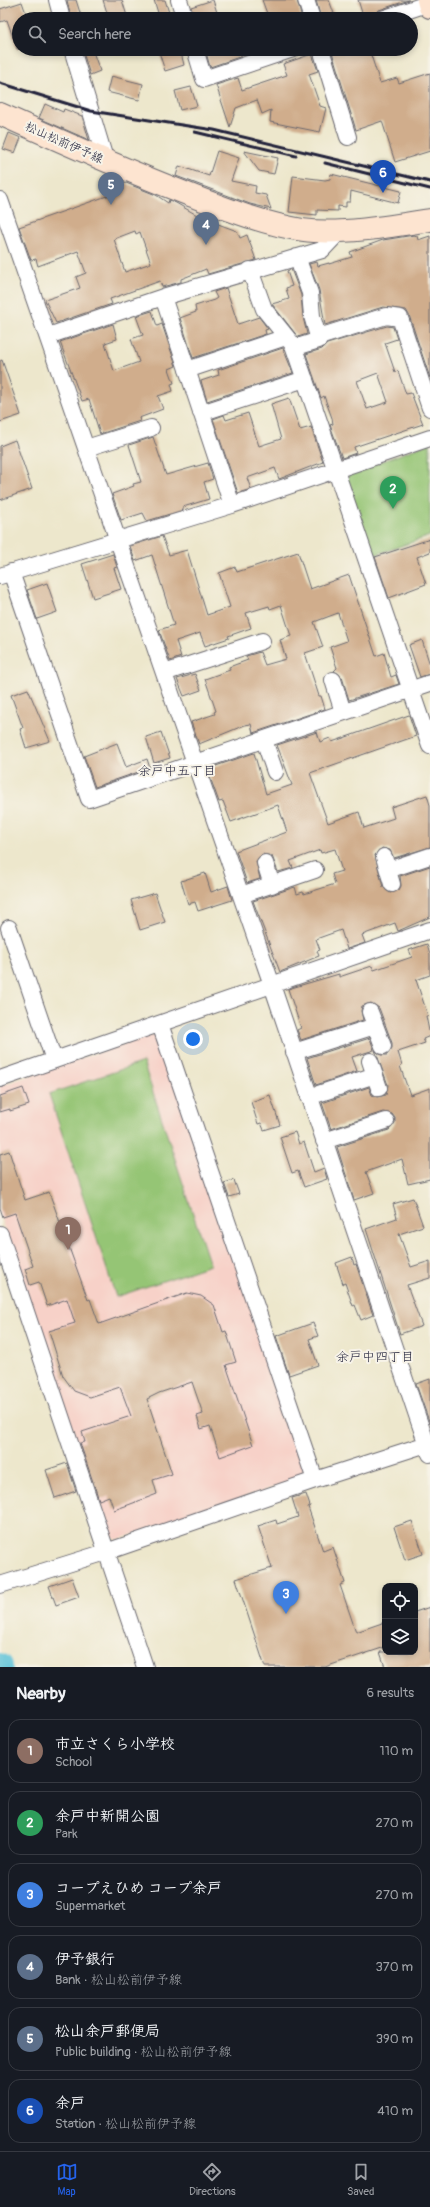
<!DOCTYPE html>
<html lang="en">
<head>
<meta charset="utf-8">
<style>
  :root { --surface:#171b24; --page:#20242c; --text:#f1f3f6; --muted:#9ea1a6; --line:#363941; --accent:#2563eb }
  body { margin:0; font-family:Pangolin,"Klee One",sans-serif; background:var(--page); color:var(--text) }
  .controls { position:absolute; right:12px; bottom:12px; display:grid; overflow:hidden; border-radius:8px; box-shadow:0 2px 6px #0003 }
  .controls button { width:36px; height:36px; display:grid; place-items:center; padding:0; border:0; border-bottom:1px solid var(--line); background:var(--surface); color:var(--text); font:20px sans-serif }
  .you { position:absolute; left:193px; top:1039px; width:14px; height:14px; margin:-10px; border:3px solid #fff; border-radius:50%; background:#1a73e8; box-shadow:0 0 0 6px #1a73e833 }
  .badge { display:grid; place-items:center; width:26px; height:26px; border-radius:50%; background:var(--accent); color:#fff; font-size:13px; font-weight:700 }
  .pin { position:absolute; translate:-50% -33px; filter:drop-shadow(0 1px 2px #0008) }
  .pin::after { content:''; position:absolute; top:21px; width:14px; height:12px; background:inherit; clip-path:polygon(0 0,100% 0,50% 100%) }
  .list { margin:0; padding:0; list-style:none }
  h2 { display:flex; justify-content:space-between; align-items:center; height:52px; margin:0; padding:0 16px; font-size:17px }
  h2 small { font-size:13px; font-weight:400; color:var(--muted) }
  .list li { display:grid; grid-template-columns:26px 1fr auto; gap:12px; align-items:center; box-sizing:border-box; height:64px; margin:0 8px 8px; padding:0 8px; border:1px solid var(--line); border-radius:12px }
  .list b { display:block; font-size:15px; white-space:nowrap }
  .list p { margin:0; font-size:13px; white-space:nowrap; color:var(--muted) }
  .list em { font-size:13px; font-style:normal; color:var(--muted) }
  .icon { flex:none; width:22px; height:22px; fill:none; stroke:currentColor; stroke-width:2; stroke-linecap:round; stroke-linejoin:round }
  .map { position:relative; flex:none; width:430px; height:1667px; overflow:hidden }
  .search { position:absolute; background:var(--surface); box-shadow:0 2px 6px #0003; left:12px; right:12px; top:12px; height:44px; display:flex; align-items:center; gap:10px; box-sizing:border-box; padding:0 14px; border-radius:22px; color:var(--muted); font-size:15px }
  .sheet { height:484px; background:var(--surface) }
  nav { display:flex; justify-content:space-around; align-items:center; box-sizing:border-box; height:56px; border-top:1px solid var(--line); background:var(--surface); font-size:11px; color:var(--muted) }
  nav a { display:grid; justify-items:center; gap:2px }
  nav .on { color:var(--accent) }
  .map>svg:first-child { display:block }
  .built { fill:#f7d1c8 }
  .green { fill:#95c575; stroke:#5c7458 }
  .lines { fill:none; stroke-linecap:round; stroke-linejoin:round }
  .river { stroke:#5bc2d8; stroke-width:26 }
  .building { fill:#d0ad8c; fill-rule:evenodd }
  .street-casing { stroke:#69676e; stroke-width:18 }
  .secondary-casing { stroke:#69676e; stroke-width:24 }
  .street { stroke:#fff; stroke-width:16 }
  .secondary { stroke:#fde4d0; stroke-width:22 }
  .rail { stroke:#22223b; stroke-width:3 }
  .labels { text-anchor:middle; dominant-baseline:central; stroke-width:4; stroke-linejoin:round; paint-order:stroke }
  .street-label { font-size:12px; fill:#22223b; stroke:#f7f3e8 }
  .neighbourhood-label { font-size:13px; fill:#22223b; stroke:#f7f3e8 }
</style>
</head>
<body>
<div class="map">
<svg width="430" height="1667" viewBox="0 0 430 1667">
  <rect width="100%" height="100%" fill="#f7f3e8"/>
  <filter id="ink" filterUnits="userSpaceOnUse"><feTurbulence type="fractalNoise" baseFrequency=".025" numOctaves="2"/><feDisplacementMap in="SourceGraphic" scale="8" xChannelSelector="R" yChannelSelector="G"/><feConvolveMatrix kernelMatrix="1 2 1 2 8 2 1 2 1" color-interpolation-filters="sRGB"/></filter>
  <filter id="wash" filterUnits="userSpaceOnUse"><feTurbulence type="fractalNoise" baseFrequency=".012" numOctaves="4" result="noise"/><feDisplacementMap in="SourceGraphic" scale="16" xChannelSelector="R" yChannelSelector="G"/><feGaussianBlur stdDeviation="0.9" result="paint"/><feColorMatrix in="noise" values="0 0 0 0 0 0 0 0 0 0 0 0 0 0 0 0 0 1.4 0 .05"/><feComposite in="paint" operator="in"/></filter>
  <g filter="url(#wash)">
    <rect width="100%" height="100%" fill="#ede7cc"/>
    <!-- built -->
    <path class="built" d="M160,1035L310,1475L116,1540L108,1533L0,1216V1086L146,1036Z"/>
    <!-- green -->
    <path class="green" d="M430,443V536L372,556L347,482L348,474Z
      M143,1062L210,1265L116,1297L49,1094Z"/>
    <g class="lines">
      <!-- river -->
      <path class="river" d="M0,1666V1667"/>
    </g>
    <g id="blocks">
      <!-- building -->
      <path class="building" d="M67,0H76L82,19H71Z
        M103,0H122L127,16L109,19Z
        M154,0H165L171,19H160Z
        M213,0L219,19H194L191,7Z
        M262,0H297L302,19H269Z
        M316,0H329L336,19H321Z
        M358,0H409L379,10L373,16L364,19Z
        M22,2L28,19H19V49H17L7,20L0,22V9Z
        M82,49H92L100,71L90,75Z
        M167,49H180L184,65L165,71L159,52Z
        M205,49H263L210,67Z
        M331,49H369L380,83L397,78L399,83L430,73V151L395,162L382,121L356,130Z
        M312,54L318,71L309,74L320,106L326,108L320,132L270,122L271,110L262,114L257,100L236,108L230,127L216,85L238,78L242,90L287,75L283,64Z
        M111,76L143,84L139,100L107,92Z
        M191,87L197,106L180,110L175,91Z
        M45,104L63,112L64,109L82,116L89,140L39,118Z
        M9,133L21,138L15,153L3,149Z
        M217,151L239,158L231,181L256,186L255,193L266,195L271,209L250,204L176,176L179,166L209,176Z
        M244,151L278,158L274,174L259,171Z
        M331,174L401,191L398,203L351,191L350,202H346V207L338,206V211L317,210V215L289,212L293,176L325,180L330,179Z
        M126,183L156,195L168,203L169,200L176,203L202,218L237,231L240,238L247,235L256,260L208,274L206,269L181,279V282L162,287L160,281L110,299L112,304L56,323L45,300L80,288L76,277L86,273L78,251L38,266L36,259L31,260L19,227L124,190L122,185ZM135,231L136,234L140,232L151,263L125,272L114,239Z
        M414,235L417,236L418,240L430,236V378L409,315L406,310L383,307L325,325L319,290L309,264L317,262L318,266L329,263V264L352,257L350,252L383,240Z
        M291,269L301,295L303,317L307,334L298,337L272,304L289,299L286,288L292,286L287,271Z
        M226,288L238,324L259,317L268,329L265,330L266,334L193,358L180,318L196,312L195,306L214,300L217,298L214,292Z
        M152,311L157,326L162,324L176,366L169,369L174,383L171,384L173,391L158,396L163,409L139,418L140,421L100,434L89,399L82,401L60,342L113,324L117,339L105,343L114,371L139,362L131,339L143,335L136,316Z
        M387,326L393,327L397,339L385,343L395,372L398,371L406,394L411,393L423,424L354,447L356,453L342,458L330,425L333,424L332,418L324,396L321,398L306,354L322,349L327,344ZM378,373L388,402L367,409L357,381Z
        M283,348L293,373L207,401L201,381L219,375L218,370Z
        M2,360L21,415L0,422V361Z
        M289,398L300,430L311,427L323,462L279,479L275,468L247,478L251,489L238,493L213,419L224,415L226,420L248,413L259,446L281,439L271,404Z
        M153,437L166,475L208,463L213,479L204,482L209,499L183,507V510L147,521L143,513L121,520L112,494L134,486L133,484L141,482L129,445Z
        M15,440L32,489L0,500V446Z
        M162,536L169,555L187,550L207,615L230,607L219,573L235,567L237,572L298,552L310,589L349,575L376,656L384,653L391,677L396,675L399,684L349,700L342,677L334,671L337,668L330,647L347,641L338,613L314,622L323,647L305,653L319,696H321L325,709L253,733L251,724L245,725L199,744L191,722L215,714L214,712L216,711L205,679L230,670L229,667L248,660L246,656L260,652L265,665L286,659L280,640L291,636L281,605L270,609L269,606L246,613L251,628L228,636L229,638L205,646L200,633L176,641L181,657L170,661L159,630L174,625L152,555L135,561L130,546Z
        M430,539V552L417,557L426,584L389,598L375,557Z
        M113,554L117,567L114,568L121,589L93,598L82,564Z
        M47,583L57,612L37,619L27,590Z
        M422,640L430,665V674L420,677L409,645Z
        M195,674L201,690L184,696L177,679Z
        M28,689L50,741L26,748L20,729L23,728L11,695Z
        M409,715L416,736L310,773L328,823L359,812L364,828L394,818L391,807L427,795L430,805V847L394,858L390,850L382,848L375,855L383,887L390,893L399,890L401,886L400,876L430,866V917L398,931L395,923L362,935L365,943L347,949L341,930L316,939L320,950L317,951L319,956L280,972L253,901L295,887L297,894L303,892L304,894L335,884L332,874L342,871L335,849L321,853L320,850L290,861L293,868L278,872L272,856L262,854L256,861L260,879L247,883L236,851L287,832L278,805L231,822L223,801L219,802L207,769L254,753L266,794L292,785L277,745L317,732L320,742L330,738L332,742Z
        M161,732L170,758L154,763L146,737Z
        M117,743L126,767L147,759L150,768L95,787L84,756Z
        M205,873L211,892L228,886L232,900L198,911L195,902L188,904L181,881Z
        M155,893L165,922L140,930L131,900Z
        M427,944L430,954V975L416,980L428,1016H426L430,1036L423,1039L425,1043L398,1052L402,1065L400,1066L410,1095L430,1088V1179L408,1184L402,1159L366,1172L374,1193L354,1200L337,1147L389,1130L395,1123V1118L392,1114L383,1112L331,1129L322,1103L369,1087L372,1095L377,1097L386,1095L388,1085L375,1050L381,1055H387L392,1048V1043L379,1008L371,1003L362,1006L361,1011L363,1020L301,1040L297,1030L301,1028L288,989L339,974V977L372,966L374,970L412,957L409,950Z
        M370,1038L374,1050L352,1057L357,1071L316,1085L307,1058Z
        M23,1088L29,1105L10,1111V1109L0,1112V1096Z
        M270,1095L280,1125L264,1130L261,1123L258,1124L251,1102Z
        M295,1132L299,1144L304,1142L314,1172L324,1168L327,1179L304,1187L298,1171L292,1173L280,1137Z
        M9,1151L25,1200L49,1192L88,1300L90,1299L99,1324L187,1293L201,1296L214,1305L223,1332L226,1331L236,1362L226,1365L253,1445L220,1457L210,1426L201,1429L197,1416L203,1414L192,1382L159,1393L147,1399L172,1474L153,1480L157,1494L128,1505L114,1510L109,1496L99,1500L80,1443L85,1442L82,1432L131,1416L120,1387L90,1397L74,1391L63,1376L49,1331L75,1323L67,1299L47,1306L39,1282L30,1285L25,1269L33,1266L15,1213L3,1217L0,1208V1154Z
        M234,1180L239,1194L229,1197L224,1183Z
        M413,1198L423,1226L399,1234L411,1267L430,1261V1278L407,1285L422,1326L400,1334L366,1229L397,1218L393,1204Z
        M352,1257L354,1265L356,1264L373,1315L361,1320L355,1305L353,1306L345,1283L343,1284L336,1263Z
        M313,1323L318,1336L309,1339L318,1365L289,1375L276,1336Z
        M430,1379V1424L416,1384Z
        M67,1463L76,1491L55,1498L46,1470Z
        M306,1494L310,1506L308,1507L323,1551L333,1547L345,1583L340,1585L356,1632L385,1622V1647L325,1667H265L236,1579L272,1568L258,1526L276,1520L277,1524L298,1517L292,1498Z
        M412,1521L423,1554L405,1560L394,1527Z
        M72,1578L79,1597L56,1605L49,1586Z
        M430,1607V1667H385L380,1652H415V1612Z"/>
    </g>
  </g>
  <g filter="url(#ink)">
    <use href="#blocks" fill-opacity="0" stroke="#69676e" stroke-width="1"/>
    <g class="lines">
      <!-- street casing -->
      <g class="street-casing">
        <path id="street" d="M57,0L62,19
          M179,0L185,19
          M306,0L312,19
          M382,19L430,3
          M72,49L106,162
          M195,49L204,79L293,49
          M321,49L348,137
          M0,200L272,985L430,1454
          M250,270L264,309L293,345L430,746
          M163,297L232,505
          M48,336L163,297L322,250L340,231
          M319,337L386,316L400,318L430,408
          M294,348L319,340L312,316L310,293L297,257
          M187,370L286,337
          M201,413L305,379
          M86,448L151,428
          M11,572L89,799L430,683
          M0,576L232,505L430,438
          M164,673L262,641
          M333,680L343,712
          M264,740L275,772
          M384,857L392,884
          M265,863L272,885
          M388,870L430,856
          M241,895L315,870
          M9,928L54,1060
          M370,1012L383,1046
          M160,1024L315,1480
          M294,1052L375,1026
          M370,1061L379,1088
          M0,1079L430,930
          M309,1097L375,1075
          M324,1141L386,1121
          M0,1234L145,1667
          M0,1585L106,1552L315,1480L430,1443"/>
      </g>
      <!-- secondary casing -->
      <g class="secondary-casing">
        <path id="secondary" d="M428,0L430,7
          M0,114C63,142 126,171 190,195C227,209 264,224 303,230C340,235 393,226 430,220"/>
      </g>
      <!-- street -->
      <use href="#street" class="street"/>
      <!-- secondary -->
      <use href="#secondary" class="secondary"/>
      <!-- rail -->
      <path class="rail" d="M0,83L91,111L214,130L430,182
        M195,132L296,156
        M325,163L430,189"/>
    </g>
  </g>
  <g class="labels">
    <!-- street labels -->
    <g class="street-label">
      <text transform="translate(64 143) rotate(24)">松山松前伊予線</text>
    </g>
    <!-- neighbourhood labels -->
    <g class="neighbourhood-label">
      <text x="177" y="771">余戸中五丁目</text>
      <text x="375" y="1357">余戸中四丁目</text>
    </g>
  </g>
</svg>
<div class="controls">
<button><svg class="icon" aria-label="locate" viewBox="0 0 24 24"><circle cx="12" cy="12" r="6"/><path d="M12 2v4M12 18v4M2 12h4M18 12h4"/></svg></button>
<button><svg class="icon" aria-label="layers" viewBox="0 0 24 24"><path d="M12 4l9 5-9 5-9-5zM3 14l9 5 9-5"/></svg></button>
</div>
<div class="you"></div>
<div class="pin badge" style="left:68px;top:1250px;background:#8d6e63">1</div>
<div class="pin badge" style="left:393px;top:509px;background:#2e9e5b">2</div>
<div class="pin badge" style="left:286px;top:1614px;background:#3f7fe0">3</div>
<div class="pin badge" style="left:206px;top:245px;background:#5c6f8a">4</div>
<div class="pin badge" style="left:111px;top:205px;background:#5c6f8a">5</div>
<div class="pin badge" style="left:383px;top:193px;background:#1a4fb4">6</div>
<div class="search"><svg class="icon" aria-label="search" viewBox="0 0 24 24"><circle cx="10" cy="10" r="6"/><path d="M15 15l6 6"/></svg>Search here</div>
</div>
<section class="sheet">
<h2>Nearby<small>6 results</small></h2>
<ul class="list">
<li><span class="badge" style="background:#8d6e63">1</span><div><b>市立さくら小学校</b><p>School</p></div><em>110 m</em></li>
<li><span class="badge" style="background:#2e9e5b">2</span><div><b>余戸中新開公園</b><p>Park</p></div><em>270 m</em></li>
<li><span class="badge" style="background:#3f7fe0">3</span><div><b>コープえひめ コープ余戸</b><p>Supermarket</p></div><em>270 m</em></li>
<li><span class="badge" style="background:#5c6f8a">4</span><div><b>伊予銀行</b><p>Bank · 松山松前伊予線</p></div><em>370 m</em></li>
<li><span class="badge" style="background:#5c6f8a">5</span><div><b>松山余戸郵便局</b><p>Public building · 松山松前伊予線</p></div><em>390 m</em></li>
<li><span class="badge" style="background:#1a4fb4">6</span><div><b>余戸</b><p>Station · 松山松前伊予線</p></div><em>410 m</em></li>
</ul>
</section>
<nav>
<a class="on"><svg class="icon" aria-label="map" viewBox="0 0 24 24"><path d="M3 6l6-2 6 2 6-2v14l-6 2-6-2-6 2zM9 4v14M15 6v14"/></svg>Map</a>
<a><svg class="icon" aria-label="directions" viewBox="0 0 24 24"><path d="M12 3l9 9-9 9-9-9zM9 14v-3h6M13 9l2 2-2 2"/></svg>Directions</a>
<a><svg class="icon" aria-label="saved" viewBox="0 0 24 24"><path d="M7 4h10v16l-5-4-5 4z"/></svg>Saved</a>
</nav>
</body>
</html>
